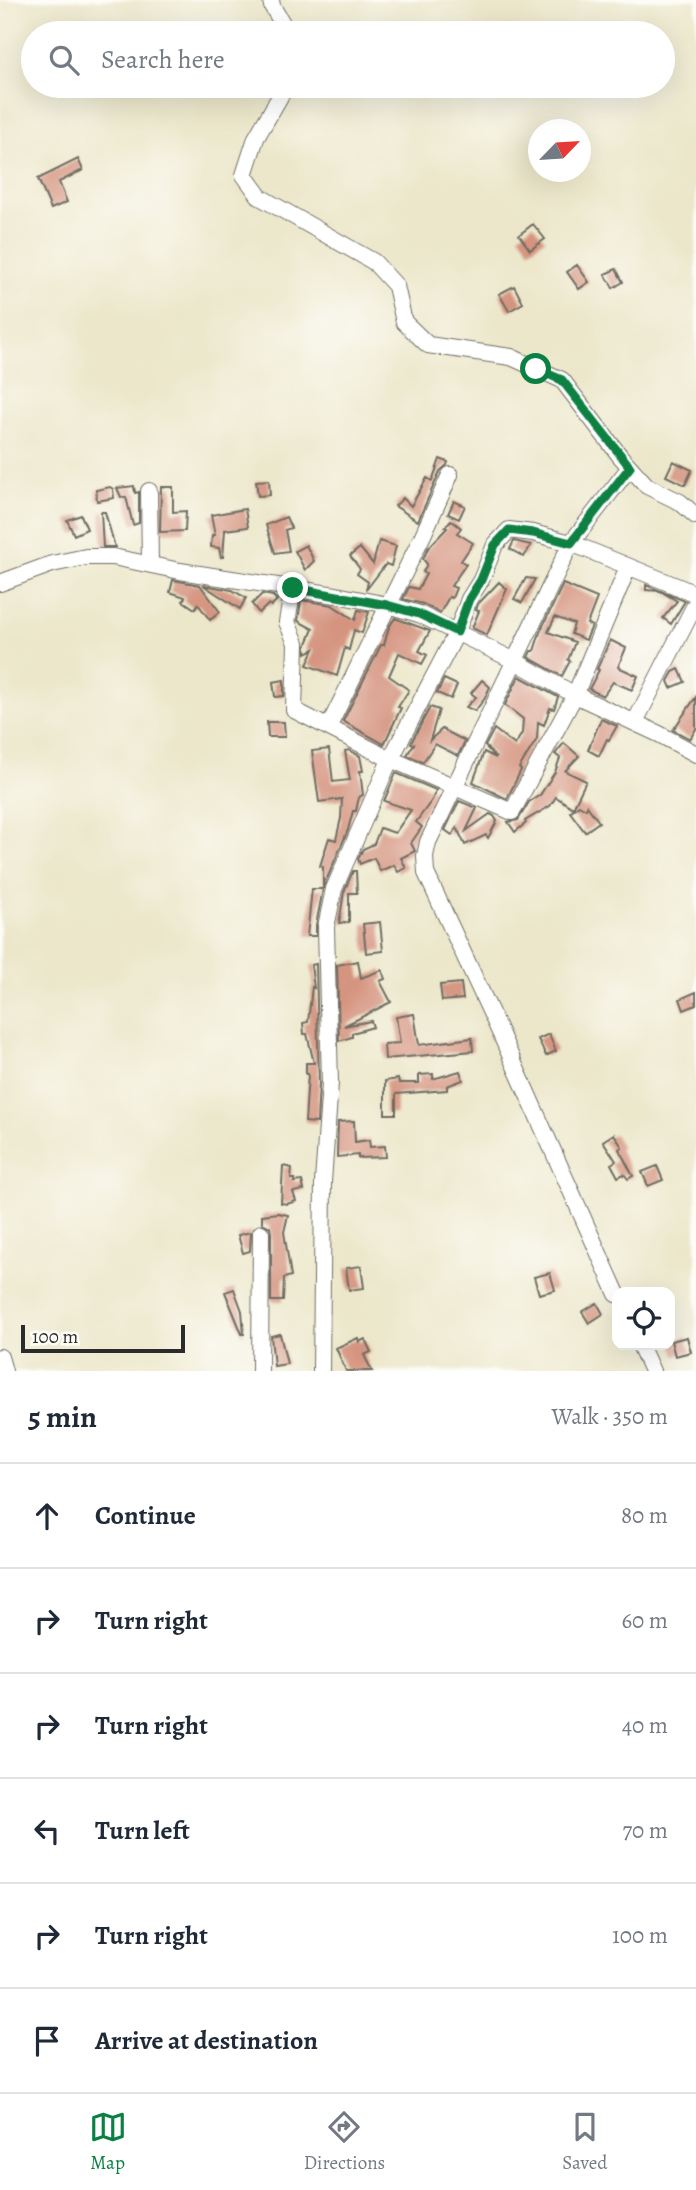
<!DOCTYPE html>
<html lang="en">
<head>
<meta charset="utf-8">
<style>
  :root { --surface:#fff; --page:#f2f2f3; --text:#1f2937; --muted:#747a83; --line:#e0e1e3; --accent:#0b8043 }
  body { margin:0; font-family:Alegreya,serif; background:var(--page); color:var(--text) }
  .controls { position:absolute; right:21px; bottom:21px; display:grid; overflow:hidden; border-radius:14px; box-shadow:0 7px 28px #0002 }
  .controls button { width:63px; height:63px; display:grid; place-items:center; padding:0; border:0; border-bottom:2px solid var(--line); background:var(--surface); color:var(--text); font:35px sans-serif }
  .compass { position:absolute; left:528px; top:119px; width:63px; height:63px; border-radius:50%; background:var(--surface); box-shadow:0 7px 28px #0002; rotate:65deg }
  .scale { position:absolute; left:21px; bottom:18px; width:164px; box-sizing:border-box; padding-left:7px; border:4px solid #2b2b2b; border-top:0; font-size:19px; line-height:24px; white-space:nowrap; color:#2b2b2b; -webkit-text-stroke:5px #fdfcf7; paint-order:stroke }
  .stop { position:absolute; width:21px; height:21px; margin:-16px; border:5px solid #0b8043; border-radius:50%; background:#fff }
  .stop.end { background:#0b8043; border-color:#fff; box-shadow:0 2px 7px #0008 }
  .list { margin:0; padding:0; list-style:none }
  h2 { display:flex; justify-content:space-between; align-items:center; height:91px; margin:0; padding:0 28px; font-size:30px }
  h2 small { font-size:23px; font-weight:400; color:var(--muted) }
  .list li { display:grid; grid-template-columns:46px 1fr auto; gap:21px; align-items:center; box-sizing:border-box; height:105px; padding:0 28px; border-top:2px solid var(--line) }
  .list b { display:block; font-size:26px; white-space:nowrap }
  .list em { font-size:23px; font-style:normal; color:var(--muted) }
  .icon { flex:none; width:38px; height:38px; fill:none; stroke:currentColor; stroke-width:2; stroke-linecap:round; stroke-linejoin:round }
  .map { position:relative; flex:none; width:696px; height:1371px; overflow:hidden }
  .search { position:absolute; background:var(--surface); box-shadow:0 7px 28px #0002; left:21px; right:21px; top:21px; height:77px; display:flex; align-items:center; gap:18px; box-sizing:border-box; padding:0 24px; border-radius:38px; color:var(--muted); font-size:26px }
  .sheet { height:721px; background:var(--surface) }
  nav { display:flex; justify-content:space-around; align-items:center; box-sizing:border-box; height:98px; border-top:2px solid var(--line); background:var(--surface); font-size:19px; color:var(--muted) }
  nav a { display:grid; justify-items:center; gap:4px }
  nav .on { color:var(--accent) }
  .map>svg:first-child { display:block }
  .building { fill:#d59480 }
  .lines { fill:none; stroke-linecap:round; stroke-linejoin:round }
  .minor-casing { stroke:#6f6d63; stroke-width:18 }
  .minor { stroke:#fff; stroke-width:16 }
  .route { stroke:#0b8043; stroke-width:9 }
</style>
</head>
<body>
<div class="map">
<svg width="696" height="1371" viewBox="0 0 696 1371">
  <rect width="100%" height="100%" fill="#fdfcf7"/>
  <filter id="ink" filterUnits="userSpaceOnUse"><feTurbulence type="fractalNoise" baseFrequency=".0143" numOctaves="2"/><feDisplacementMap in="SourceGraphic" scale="14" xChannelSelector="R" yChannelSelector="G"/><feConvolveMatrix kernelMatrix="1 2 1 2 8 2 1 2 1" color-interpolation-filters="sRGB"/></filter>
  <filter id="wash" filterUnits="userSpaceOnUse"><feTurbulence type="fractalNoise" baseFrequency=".00686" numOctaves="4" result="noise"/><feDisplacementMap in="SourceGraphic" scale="28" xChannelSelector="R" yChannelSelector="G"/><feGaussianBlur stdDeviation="1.57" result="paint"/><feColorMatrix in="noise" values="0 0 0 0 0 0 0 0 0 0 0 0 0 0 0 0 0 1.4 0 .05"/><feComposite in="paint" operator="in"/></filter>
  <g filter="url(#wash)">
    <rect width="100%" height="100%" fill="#ece7ca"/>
    <g id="blocks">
      <!-- building -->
      <path class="building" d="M78,159L83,170L59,182L67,202L51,209L38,179Z
        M533,224L545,239L530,250L519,235Z
        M577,265L589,282L579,289L567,272Z
        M616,269L623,282L613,288L605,274Z
        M514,286L523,303L509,311L499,294Z
        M440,459L448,462L447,465L440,471L418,521L395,506L403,498L411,506L427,478L432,481Z
        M673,461L692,470L685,485L666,476Z
        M269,480L270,495L258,496L256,481Z
        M134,486L135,493L139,492V523L133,525L126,497H121L117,488Z
        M110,487L113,489L114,498L97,501L96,490Z
        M161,487H173V512L186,511L185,531L160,532Z
        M454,501L465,506L459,519L448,514Z
        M245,509L248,527L225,530L223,557H221L219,548L211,547L212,535H215L211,515Z
        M101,512H105L115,547H103Z
        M81,515L87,529L74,535L67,520Z
        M286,517L291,528L285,530L289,551L275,553L266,525Z
        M451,520L461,528L457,533L473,543L461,561L466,564L451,586L456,588L452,598L449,597L440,613L423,604L403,599L409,587L418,589L426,574L423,572L427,564L423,559L428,548L447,528L445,527Z
        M379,541L396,546L391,566L386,564L366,590L368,582L357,574L360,569L350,556L360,548L373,564Z
        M514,541L531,545L524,557L510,549Z
        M306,545L314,561L305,570L295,551Z
        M526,578L535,579L522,603L514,599Z
        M173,580L200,585L220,612L210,620L198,604L195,609L183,601L185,597L170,592Z
        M499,582L507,589L487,635L472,628L479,611L476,610L478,604Z
        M563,584L597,598L587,624L592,626L586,640L571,634L574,624L555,617L548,632L575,642L568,660L570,661L562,676L528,657L531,651H534L540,632Z
        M203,585L232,590L246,598L240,609Z
        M646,585L685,601L671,624L663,618L677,601L660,591L646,590Z
        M262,594L273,596L277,600L271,606L269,604L259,613L252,604Z
        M301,600L332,605L355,620L358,610L369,612L362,633L354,630L349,650L345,648L337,676L307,665L314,649L306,653V646L313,629L298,621Z
        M395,618L430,631L419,651L427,655L422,664L399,653L389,676L409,690L398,707L401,708L384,744L343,721L381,645H384L389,627Z
        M610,640L626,648L618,667L638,676L632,690L613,682L603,696L589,689L599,670L597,669Z
        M679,669L685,682L671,688L668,681L673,672Z
        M519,676L558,697L554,709L550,708L544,725L538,722L537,739L519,768L521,770L507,799L473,782L484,752L496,758L485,746L494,729L515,745L522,733L523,719L505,705Z
        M444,679L457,685L451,699L437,693Z
        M284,680V696L275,697L273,682Z
        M482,680L490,687L485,698L475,711L466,707L476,697L471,693Z
        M696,697V729L690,739L673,730Z
        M430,707L439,710L430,740L442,729L465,741L458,756L435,744L423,762L407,755L414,744L411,743Z
        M601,719L617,726L609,740L607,739L599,756L588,750Z
        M267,722H284L285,737H268Z
        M564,743L579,756L565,771L586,781L573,808L556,797L550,806L525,821L526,823L515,832L508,822L518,820L529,802L540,795L555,772L560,758L555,754Z
        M329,749L333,782L350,780L345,751L349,750L360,756L363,771H360L363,795L359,797L356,811H353L348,830L323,888V867L320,866L329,838L336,840L341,818L342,799L319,802L312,751Z
        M396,773L436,790L432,800L416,822L422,827L411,843L415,851L401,858L406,868L398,872L394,865L380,871L374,858L360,864L358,859L363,849L374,844L380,828L395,833L411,810L384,801Z
        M459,801L477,808L466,831L490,814L494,816L497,821L488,838L486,835L465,845L457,828L452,835L445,830Z
        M579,805L586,809L587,806L599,822L585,832L570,812Z
        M353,871H356L357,893H349V922L339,923L344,892Z
        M312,889H323L316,925V936H307Z
        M380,922L383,951L366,953L363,924Z
        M358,961L361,978L382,970L385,979L380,981L391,1002L344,1026L371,1021L373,1027L352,1033V1037L339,1041L337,965Z
        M316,964L319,1083L317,1123L305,1122L308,1074H306V1063H314L307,1034H304L303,1023L308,1022L312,987L314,988L311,965Z
        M461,983L463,999L442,1001L440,985Z
        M696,992V1005L684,1010L680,999Z
        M414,1014L419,1045L472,1038L473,1051L385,1059L384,1044L400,1043L396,1017Z
        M549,1034L556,1051L546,1056L538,1039Z
        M460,1071L463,1080L447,1086V1090L396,1094V1114H385V1081L398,1079L399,1083H419V1075L433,1074V1079Z
        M354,1121L355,1142L369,1140L370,1147L385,1146L386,1157L358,1158V1155L337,1157L338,1122Z
        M614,1134L622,1147L619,1149L633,1176L628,1179L624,1174L618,1177L611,1164L616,1161L603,1141Z
        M283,1166L292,1168L291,1179H295L294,1182L302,1181L304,1190L293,1192L296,1201L287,1204L281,1203Z
        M657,1166L663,1180L648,1186L642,1172Z
        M278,1213L288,1215L284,1232L291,1276L284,1278L283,1301H271V1233L270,1227L262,1223V1215Z
        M251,1232L250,1251L243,1253L238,1235Z
        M361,1266L364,1288L349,1290L346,1268Z
        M550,1273L555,1290L539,1294L534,1277Z
        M234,1289L242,1311L244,1334H242L225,1292Z
        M597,1303L603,1314L589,1323L582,1312Z
        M280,1334L287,1364L274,1366L271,1336Z
        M687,1337L691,1352L675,1356L671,1341Z
        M358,1338L359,1342L365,1339L371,1352L364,1355L372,1371H346L336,1348Z"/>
    </g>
  </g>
  <g filter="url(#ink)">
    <use href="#blocks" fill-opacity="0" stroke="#6f6d63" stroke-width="2"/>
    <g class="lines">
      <!-- minor casing -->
      <g class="minor-casing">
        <path id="minor" d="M271,0L272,6L288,33
          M286,86L256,138L244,175L260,197L374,262L396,286L404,322L428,345L511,357L562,380L620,456L647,486L680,502L696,516
          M149,491L150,564
          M0,583L52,564L86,557H113L180,571L336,595L388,605L419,614L513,660L575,695L659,734L696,754
          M293,588L287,622L296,643L294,710L386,757L512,812L575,695L628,567
          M635,722L696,603
          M329,726L423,535L450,475
          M617,1294L498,1028L426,873L425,856L428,842L571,543L630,467
          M640,1345L652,1371
          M0,1357L4,1371
          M260,1371L261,1233
          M321,1371L323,1182L330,1083L326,927L334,889L389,762L457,632L469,599L481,580L495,545L509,530L533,533L571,543L696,594"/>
      </g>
      <!-- minor -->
      <use href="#minor" class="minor"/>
    </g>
  </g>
  <g class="lines" filter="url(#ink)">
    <!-- route -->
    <path class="route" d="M293,588L387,605L419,614L457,632L469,599L481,580L495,545L509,530L533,533L571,543L630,467L562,380L536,369"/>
  </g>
</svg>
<div class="controls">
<button><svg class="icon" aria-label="locate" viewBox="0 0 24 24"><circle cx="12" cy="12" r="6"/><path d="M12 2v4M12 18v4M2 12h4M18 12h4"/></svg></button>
</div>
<svg class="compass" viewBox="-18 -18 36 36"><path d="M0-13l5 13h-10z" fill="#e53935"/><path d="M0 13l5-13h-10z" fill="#747a83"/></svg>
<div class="scale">100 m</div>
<div class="stop" style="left:536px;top:369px"></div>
<div class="stop end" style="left:293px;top:588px"></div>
<div class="search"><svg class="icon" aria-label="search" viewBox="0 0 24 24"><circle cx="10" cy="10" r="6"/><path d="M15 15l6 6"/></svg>Search here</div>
</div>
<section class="sheet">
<h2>5 min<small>Walk · 350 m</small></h2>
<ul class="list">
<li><svg class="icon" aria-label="ahead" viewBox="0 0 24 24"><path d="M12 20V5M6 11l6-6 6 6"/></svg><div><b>Continue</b></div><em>80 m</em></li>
<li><svg class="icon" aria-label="right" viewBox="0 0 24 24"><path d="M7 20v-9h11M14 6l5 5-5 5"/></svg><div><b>Turn right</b></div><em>60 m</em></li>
<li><svg class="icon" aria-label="right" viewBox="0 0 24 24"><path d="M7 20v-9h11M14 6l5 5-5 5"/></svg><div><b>Turn right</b></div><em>40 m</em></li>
<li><svg class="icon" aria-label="left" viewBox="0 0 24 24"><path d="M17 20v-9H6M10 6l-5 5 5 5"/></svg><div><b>Turn left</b></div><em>70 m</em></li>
<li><svg class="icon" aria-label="right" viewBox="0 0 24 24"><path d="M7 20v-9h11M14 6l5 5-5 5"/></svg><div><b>Turn right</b></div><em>100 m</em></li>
<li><svg class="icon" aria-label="arrive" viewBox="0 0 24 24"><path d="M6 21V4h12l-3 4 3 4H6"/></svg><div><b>Arrive at destination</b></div></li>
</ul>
</section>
<nav>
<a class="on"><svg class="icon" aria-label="map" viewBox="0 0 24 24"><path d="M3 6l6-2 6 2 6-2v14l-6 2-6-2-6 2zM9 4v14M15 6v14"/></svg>Map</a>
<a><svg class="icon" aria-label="directions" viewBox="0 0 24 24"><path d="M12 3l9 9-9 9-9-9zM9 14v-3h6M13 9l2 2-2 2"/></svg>Directions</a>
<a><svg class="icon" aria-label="saved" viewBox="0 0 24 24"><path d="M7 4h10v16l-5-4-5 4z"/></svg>Saved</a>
</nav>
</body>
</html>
